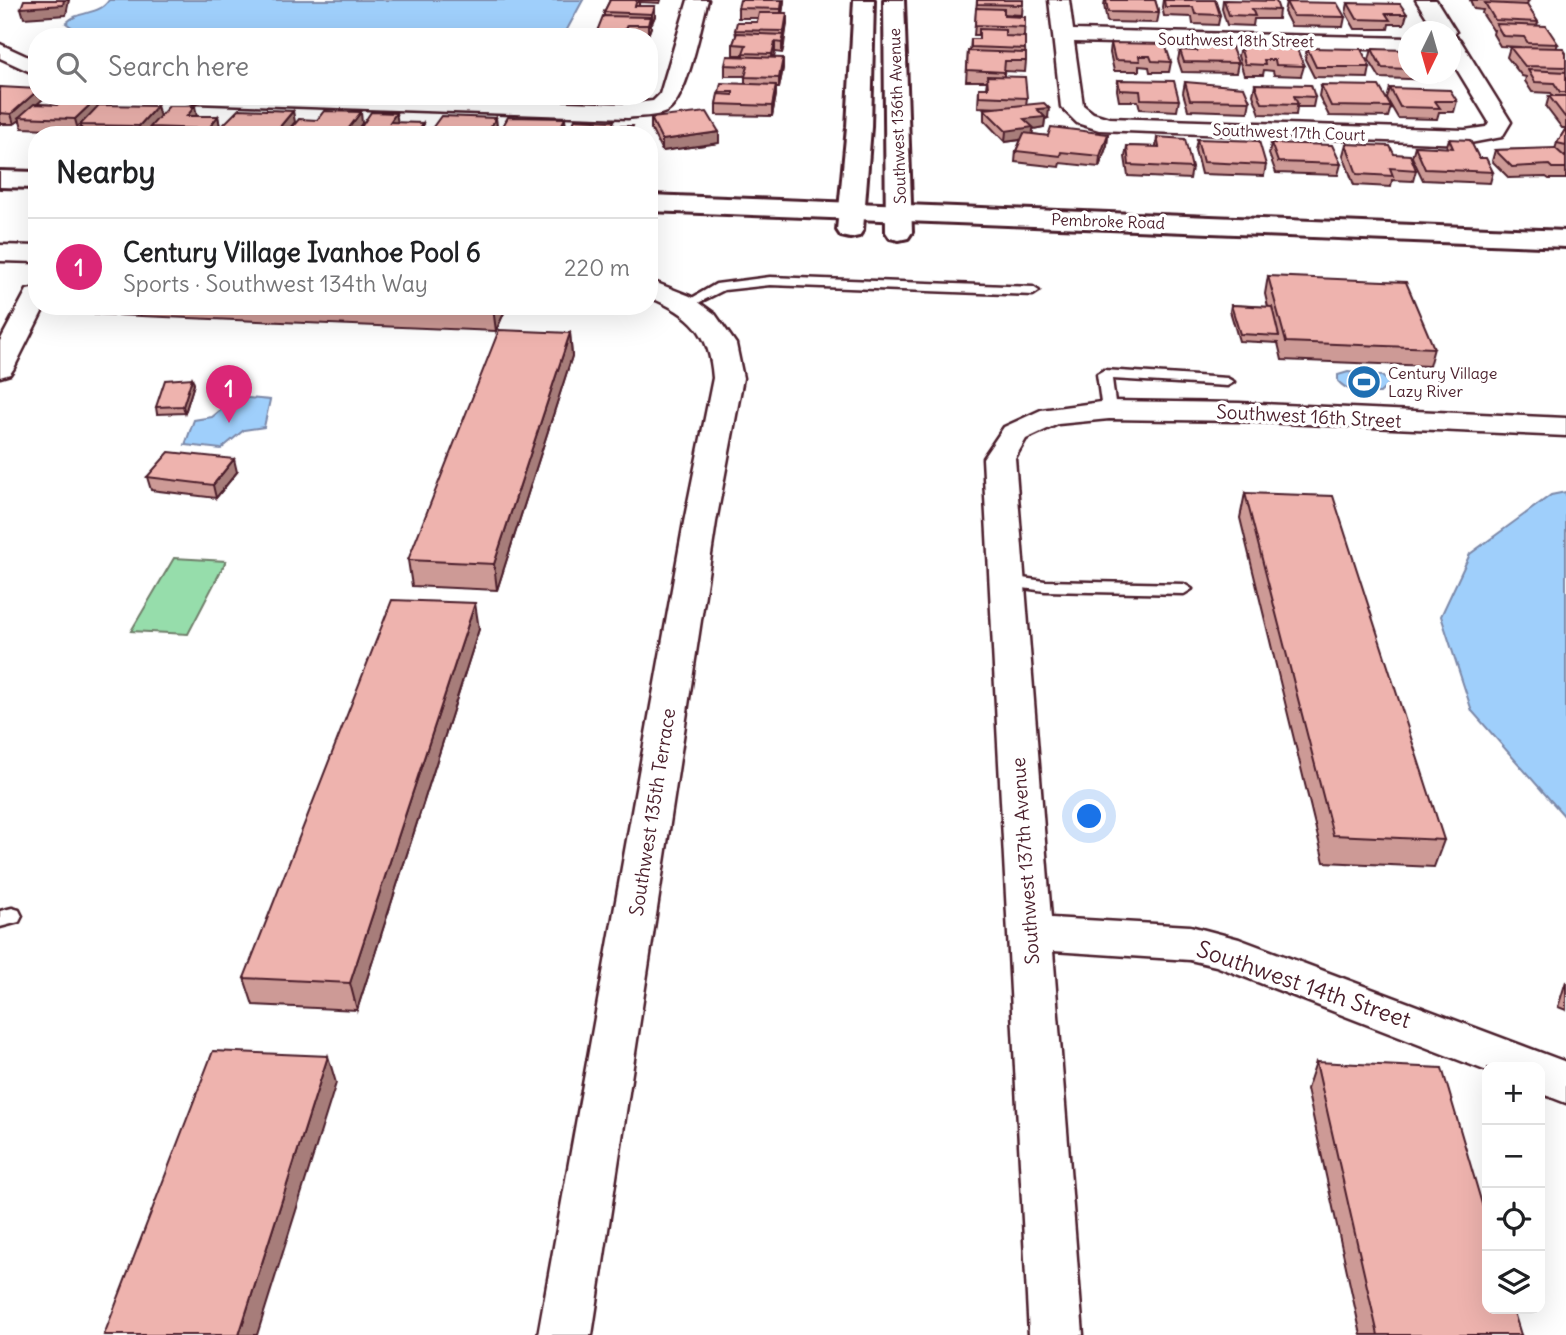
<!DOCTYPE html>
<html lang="en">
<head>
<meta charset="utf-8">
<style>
  :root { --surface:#fff; --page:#f2f2f2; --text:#202124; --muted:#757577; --line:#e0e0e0; --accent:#db2777 }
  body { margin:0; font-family:Delius,sans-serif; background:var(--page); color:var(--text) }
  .controls { position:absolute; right:21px; bottom:21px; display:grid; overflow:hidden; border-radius:14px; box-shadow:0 7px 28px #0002 }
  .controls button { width:63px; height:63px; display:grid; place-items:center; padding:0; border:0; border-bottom:2px solid var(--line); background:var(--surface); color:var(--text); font:35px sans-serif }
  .compass { position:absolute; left:1398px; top:21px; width:63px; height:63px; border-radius:50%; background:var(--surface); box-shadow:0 7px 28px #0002; rotate:185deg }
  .you { position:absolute; left:1090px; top:817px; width:24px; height:24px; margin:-18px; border:5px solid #fff; border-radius:50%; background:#1a73e8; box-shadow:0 0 0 10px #1a73e833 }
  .badge { display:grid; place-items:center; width:46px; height:46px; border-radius:50%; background:var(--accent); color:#fff; font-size:23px; font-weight:700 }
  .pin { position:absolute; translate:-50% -58px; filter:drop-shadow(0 2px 4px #0008) }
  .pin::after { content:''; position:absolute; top:37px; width:24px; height:21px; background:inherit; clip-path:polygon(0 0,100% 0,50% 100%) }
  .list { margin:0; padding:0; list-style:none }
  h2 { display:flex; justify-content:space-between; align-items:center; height:91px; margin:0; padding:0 28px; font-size:30px }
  h2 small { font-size:23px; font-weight:400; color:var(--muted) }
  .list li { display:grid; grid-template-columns:46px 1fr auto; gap:21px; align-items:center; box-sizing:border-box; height:98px; padding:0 28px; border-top:2px solid var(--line) }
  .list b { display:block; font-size:26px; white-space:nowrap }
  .list p { margin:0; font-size:23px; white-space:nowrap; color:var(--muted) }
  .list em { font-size:23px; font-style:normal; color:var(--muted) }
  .icon { flex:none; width:38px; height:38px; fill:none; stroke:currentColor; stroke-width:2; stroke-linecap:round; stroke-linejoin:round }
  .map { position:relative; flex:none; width:1566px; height:1335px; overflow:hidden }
  .search { position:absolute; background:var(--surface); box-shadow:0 7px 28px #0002; left:28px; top:28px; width:630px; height:77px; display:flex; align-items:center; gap:18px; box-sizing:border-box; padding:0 24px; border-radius:28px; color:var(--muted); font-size:26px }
  .panel { position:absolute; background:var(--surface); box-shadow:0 7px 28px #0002; left:28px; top:126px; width:630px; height:189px; border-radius:28px }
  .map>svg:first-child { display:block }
  .green { fill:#96ddab; stroke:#707e6b; stroke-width:2 }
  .water { fill:#9fcffb; stroke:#7d89a8; stroke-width:2 }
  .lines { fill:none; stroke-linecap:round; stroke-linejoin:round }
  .service-casing { stroke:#4a1f2b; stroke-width:5 }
  .minor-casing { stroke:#4a1f2b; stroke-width:5 }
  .tertiary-casing { stroke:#4a1f2b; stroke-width:6 }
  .secondary-casing { stroke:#4a1f2b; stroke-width:6 }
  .service { fill:#fff; fill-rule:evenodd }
  .minor { fill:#fff; fill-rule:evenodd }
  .tertiary { fill:#fff; fill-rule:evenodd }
  .secondary { fill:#fff; fill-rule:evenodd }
  .wall { fill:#cd9a96; stroke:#4a1f2b; stroke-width:2 }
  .shaded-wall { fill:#a77d7a; stroke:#4a1f2b; stroke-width:2 }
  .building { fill:#eeb3ae; stroke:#4a1f2b; stroke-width:2 }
  .labels { text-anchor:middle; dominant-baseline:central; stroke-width:7; stroke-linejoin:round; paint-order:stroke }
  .far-street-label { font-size:16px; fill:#4a1f2b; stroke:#fff }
  .far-poi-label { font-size:16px; fill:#4a1f2b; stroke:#fff; text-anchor:start }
  .street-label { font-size:19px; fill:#4a1f2b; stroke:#fff }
  .near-street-label { font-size:23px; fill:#4a1f2b; stroke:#fff }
</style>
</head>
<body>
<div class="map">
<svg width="1566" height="1335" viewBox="0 0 1566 1335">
  <rect width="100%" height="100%" fill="#fff"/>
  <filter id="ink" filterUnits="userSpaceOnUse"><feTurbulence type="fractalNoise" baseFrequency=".0143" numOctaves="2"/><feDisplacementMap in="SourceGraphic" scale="14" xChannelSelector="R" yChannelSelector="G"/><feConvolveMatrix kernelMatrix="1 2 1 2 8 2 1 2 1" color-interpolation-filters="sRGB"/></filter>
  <g filter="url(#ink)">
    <!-- green -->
    <path class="green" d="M174,558L226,561L188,634L131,631Z"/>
    <!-- water -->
    <path class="water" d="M109,0H583L563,37H85L66,23C78,10 99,16 109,0Z
      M1348,372L1382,376L1390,383L1380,393C1364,392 1349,394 1338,381V375Z
      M237,397L270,400L264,427L244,430L221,449L185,445L194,420L212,417Z
      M1566,492V818L1472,711L1441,616L1470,554L1551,495Z"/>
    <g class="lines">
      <!-- service casing -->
      <g class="service-casing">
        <path id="service" d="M770,277L1033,287L1039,291L1033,295L770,285L724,290L686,309L680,305L716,284Z
          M1104,370L1227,378L1234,382L1227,386L1112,379L1116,410L1109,414L1102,410L1097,374Z
          M1006,576L1045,581L1184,584L1192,589L1184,594L1045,591L1000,585L998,581L1000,577Z
          M12,908L19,910L22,916L19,922L0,927V911Z"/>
      </g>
      <!-- minor casing -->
      <g class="minor-casing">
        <path id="minor" d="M688,0H708C701,24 687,102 666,112C656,117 639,116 628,118L195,103L187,101L184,96H393L628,104L653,101L660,94Z
          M1049,0H1069L1073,30L1408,38V50L1074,42L1083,105L1093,113L1109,118L1465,130L1486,127L1489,122L1450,58V32H1436L1416,0H1436L1456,32L1454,35L1460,40L1511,122L1502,137L1465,144L1099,130L1077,123L1061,107Z
          M0,44L37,61V75L0,58Z
          M0,245L37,246V262L0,261Z
          M649,280L690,296L715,314L736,344L743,378L716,522L592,1335H538L684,522L713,378C710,333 691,314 649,297Z
          M37,288V306H45L14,368L10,374L0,377V341L27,290Z
          M1109,401L1239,403L1566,418V436L1239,421L1109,419L1058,424L1026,439L1015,458L1051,918L1190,926L1239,939L1566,1062V1103L1540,1093V1067H1487V1071L1216,966L1190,960L1053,951L1083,1335H1029L983,458L1004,427L1041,410Z"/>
      </g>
      <!-- tertiary casing -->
      <g class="tertiary-casing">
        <path id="tertiary" d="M854,0H874L871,127L863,230L859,236L850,238L841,236L837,230L847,127Z
          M884,0H904L912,232L908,238L899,240L890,238L886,232Z"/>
      </g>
      <!-- secondary casing -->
      <g class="secondary-casing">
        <path id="secondary" d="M0,171L37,172V188L0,187Z
          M649,195L1566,231V247L649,211Z"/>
      </g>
      <!-- service -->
      <use href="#service" class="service"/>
      <!-- minor -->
      <use href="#minor" class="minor"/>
      <!-- tertiary -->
      <use href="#tertiary" class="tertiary"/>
      <!-- secondary -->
      <use href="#secondary" class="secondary"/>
    </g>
    <!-- wall -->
    <path class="wall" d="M610,0H661L660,3L639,2V6L655,16L652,23H651V27L648,35H627V37H596V34L604,16V12Z
      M784,0L782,13H787V23L784,45L782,53L775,52L774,58L783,68L779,88H776V95L772,116L716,115V104L719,92L745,84V76H725V65L743,57V55H733V44L736,36L735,30L757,22L758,18H738V8Z
      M977,0H1023L1022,15L1004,14V16L1025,17L1024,36L1026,61L1025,72L1004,71V76L1027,98L1026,105L1048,118L1045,119L1044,127L1033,129L1032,134L1048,136L1108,134L1107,145L1099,167L1060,163L1059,167L1015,162L1016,151L1021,140L1005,142L984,120V109L1001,108L978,107L979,88H986L987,81H966L968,51H970L971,39H979V35H974Z
      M1105,0H1155L1159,13L1157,23L1107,22L1104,5Z
      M1163,0H1215L1220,15L1218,25L1193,24L1192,17L1164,16L1162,7Z
      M1223,0L1279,10L1278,19H1254L1253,26L1227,25L1222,9Z
      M1470,0H1527L1528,1L1527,6L1538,22L1537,26L1558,44L1556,48L1566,53V128H1562L1546,107L1549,96H1553L1551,93L1532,92L1525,81L1526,77L1522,76L1507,57L1510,47H1521L1500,46L1493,34L1494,30H1493L1482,13L1483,10L1474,9Z
      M1286,2L1345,17L1343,27L1291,26L1284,12Z
      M1348,3L1407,14L1404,24H1389L1388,29H1355L1346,13Z
      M1111,43L1171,62L1169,72H1150L1149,67L1139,66V71H1114L1110,53Z
      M1195,45L1238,63L1236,73L1182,72L1178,60L1180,50H1194Z
      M1240,46L1304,66L1301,76L1274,75L1273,71L1264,70L1263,75H1244L1238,56Z
      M1307,48L1370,67L1368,78L1314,77L1305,59Z
      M1372,49L1409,54V74H1437L1436,80L1380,78L1369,60Z
      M1118,80L1179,100L1177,111L1140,109L1138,101H1119L1117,90Z
      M1185,82L1250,101L1248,112L1188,110L1183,93Z
      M1255,84L1315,97L1313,107H1297L1296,115L1260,114L1253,95Z
      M1321,85L1391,107L1388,117L1329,116L1319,96Z
      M0,87L37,96H42L43,99L37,104L57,105L96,99L98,106H157L159,116H218L220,127L214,135H152L150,128L144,135H83L81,127L78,130L22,128L20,120L14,124H0Z
      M1390,88L1457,101L1454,112H1439L1437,119L1398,118L1387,99Z
      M293,111L284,135H224L222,126Z
      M496,118L497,129L494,135H431L430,131Z
      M651,118L719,143L662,151L651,129Z
      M362,123L354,135H290L289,131Z
      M1566,128V157L1564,156L1566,158V179H1549L1546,177L1509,178L1492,161L1495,150L1555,149L1557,143Z
      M1157,137L1192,168L1190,179L1128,176L1125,157L1127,146L1156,147Z
      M1197,139L1266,165L1264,176L1201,174L1195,150Z
      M1449,139L1479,158L1493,172L1490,183L1423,180L1412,157L1415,146L1446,148Z
      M1271,143L1341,164L1338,175L1276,173L1269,154Z
      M1346,144L1394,154L1416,170L1413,181L1392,180L1391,187L1354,185L1343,155Z
      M1268,276L1434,348L1429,366L1282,360L1278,343L1239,341L1230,311L1231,305L1268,307L1265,294Z
      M93,306H507L496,331L95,314Z
      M570,333L572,356L497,590L412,586L408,560Z
      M192,378L194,384L185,413L157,414L156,407Z
      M237,472L216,498L151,490L147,477Z
      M1245,493L1444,840L1434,867L1324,862L1240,518Z
      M479,629L357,1010L253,1005L244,978Z
      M1566,981V1010L1558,1007Z
      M1316,1062L1521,1335H1361L1307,1089Z"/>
    <!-- shaded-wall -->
    <path class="shaded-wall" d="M64,0H69L66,15L24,18L21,8Z
      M782,0H784V2L781,19V9Z
      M655,6V16L652,23V14Z
      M787,13V23L784,41V31Z
      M650,17L651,27L648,35V25Z
      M627,25V37H623Z
      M784,35V45L782,53V43Z
      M775,42V52L772,64V54Z
      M783,58V68L779,88V78Z
      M776,85V95L772,116V106Z
      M37,91V96H42L43,99L22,117H19L20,120L14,124L11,114Z
      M96,99L99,109L80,125L81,127L78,130L75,119Z
      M157,106L160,117L144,135H141L139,126Z
      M195,106L197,117L187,116Z
      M1049,108L1048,118L1045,119L1044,127L1033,129L1032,138L1005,142L1006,131L1024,119L1037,109Z
      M293,111L295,122L284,135H279L278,129Z
      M361,112L362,123L354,135H345V133Z
      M396,113L398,123L390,122Z
      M218,116L220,127L214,135H209L208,129Z
      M496,118L497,129L494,135H486Z
      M565,118L566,129L563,135H557Z
      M423,123L424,135H416Z
      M719,132V143L662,151V140Z
      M1108,134L1107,145L1099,167L1100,156Z
      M494,306H507L496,331L493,308Z
      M570,333L572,356L497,590L494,564Z
      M192,378L194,384L185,413L183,406Z
      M234,459L237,472L216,498L213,485Z
      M475,603L479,629L357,1010L350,983Z
      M328,1056L336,1083L257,1335H239Z"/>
    <!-- building -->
    <path class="building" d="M24,0H64L63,5L21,8Z
      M610,0H637L635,6H655L652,14L604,12Z
      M740,0H782L781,9L738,8Z
      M977,0H1023V5L977,4Z
      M1106,0H1155L1159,13L1108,12Z
      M1164,0H1215L1220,15L1195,14L1193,7H1165Z
      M1224,0L1276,1L1279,10L1252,9L1255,16L1229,15Z
      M1488,0H1527L1528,1Z
      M1286,2L1337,3L1345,17L1293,16Z
      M1348,3L1400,4L1407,14H1386L1390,20L1357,19Z
      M1485,3L1527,5L1538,22L1495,20Z
      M976,8L1004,9V16L1025,17V27L975,25Z
      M759,13H787L784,31L735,30L737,22H757Z
      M603,16L650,17L648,25H627L623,34H596Z
      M1496,24L1546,26L1558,44L1528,43L1524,37L1503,36Z
      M979,29L1005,30V36L1025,37V49L971,47V39H979Z
      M737,33L784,35L782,43L775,42L772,54L743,53L746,45L733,44Z
      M1111,43L1165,44L1171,62L1152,61L1150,56H1139L1140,61L1115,60Z
      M1195,45L1231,46L1238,63L1184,62L1180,50L1197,51Z
      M1240,46L1297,49L1304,66L1276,65L1275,60H1264L1265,65L1245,64Z
      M1510,47L1563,48L1566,53V67L1525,66Z
      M1307,48L1361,49L1370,67H1316Z
      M1372,49L1406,50L1409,54V69L1382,68Z
      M968,51L1026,53V61H1005L1004,72L967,70Z
      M727,56L783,58L779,78L745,77L748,66L725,65Z
      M1528,70L1566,72V92H1560L1554,83L1535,82Z
      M987,76L1025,77L1027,98L979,96V88H988Z
      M1118,80L1174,81L1179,100L1141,99L1140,91L1120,90Z
      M1185,82L1244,87L1250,101L1190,100Z
      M721,83L776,85L772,106L716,104L718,94L733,95V92H719Z
      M1255,84L1311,85L1315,97L1294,96L1298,104L1262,103Z
      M1321,85L1379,86L1391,107L1331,106Z
      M0,87L37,89V91L11,114L0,113Z
      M1390,88L1450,90L1457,101H1435L1440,108L1400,107Z
      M1549,96H1566V117H1565Z
      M65,97L96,99L75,119L19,117L34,104L57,105Z
      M1044,103L1049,108L1037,109L1045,117L1024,119L1033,127L1006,131L984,109Z
      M99,105L157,106L139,126L80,125Z
      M169,106H195L187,116H218L208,129L150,127Z
      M239,109L293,111L278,129L222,126Z
      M324,111L361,112L345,133L289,131L299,119L317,120Z
      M371,112L396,113L390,122L423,123L416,135H356Z
      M707,112L719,132L662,140L651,118Z
      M441,116L496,118L486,135H463L464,133L430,131Z
      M508,117L565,118L557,135H498Z
      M575,119L614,121L612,126H633L630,135H569Z
      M1051,127L1108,134L1100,156L1061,152L1060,156L1016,151L1024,133L1048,136Z
      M1566,128V145L1557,143Z
      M1157,137L1185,139L1192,168L1129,165L1127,146L1159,147Z
      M1197,139L1259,141L1266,165L1203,162Z
      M1449,139L1470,140L1479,158H1486L1493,172L1425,169L1415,146L1453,148Z
      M1271,143L1332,145L1341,164L1278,162Z
      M1346,144L1390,146L1394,154L1410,155L1416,170L1390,168L1393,176L1357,174Z
      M1555,148L1566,158V168H1552L1549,165L1512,167L1495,150Z
      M1268,276L1406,282L1434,348L1286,342Z
      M1231,305L1272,307L1279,336L1240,334Z
      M456,306H494L493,308Z
      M499,330L570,333L494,564L408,560Z
      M192,378L183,406L156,407L165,380Z
      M169,452L234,459L213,485L147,477Z
      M1245,493L1333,496L1444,840L1333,835Z
      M392,600L475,603L350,983L244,978Z
      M213,1051L328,1056L239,1335H104Z
      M1316,1062L1442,1068L1487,1221V1309H1513L1521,1335H1378Z"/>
  </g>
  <!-- icons -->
  <defs>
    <g id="stadium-disc" transform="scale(1.75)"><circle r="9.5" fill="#1f6fb2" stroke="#fff"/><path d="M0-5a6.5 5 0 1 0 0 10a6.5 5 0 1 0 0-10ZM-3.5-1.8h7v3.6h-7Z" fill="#fff"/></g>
  </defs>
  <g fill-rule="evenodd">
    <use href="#stadium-disc" x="1364" y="382"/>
  </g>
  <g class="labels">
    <!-- far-street labels -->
    <g class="far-street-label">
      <text transform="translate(1236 40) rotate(1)">Southwest 18th Street</text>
      <text transform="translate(897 116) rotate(-92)">Southwest 136th Avenue</text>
      <text transform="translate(1289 132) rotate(2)">Southwest 17th Court</text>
      <text transform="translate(1108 221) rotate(2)">Pembroke Road</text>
    </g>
    <!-- far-poi labels -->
    <g class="far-poi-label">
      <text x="1388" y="373">Century Village<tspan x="1388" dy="18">Lazy River</tspan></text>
    </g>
    <!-- street labels -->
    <g class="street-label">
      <text transform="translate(1309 416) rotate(3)">Southwest 16th Street</text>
      <text transform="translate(652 812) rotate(-81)">Southwest 135th Terrace</text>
      <text transform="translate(1025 861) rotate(-94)">Southwest 137th Avenue</text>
    </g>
    <!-- near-street labels -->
    <g class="near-street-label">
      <text transform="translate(1304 984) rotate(19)">Southwest 14th Street</text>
    </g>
  </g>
</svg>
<div class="controls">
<button>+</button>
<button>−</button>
<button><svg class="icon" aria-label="locate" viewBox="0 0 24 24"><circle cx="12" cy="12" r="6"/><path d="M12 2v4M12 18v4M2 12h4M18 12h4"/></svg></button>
<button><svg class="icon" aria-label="layers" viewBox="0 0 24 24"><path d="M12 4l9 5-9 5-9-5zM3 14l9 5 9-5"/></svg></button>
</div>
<svg class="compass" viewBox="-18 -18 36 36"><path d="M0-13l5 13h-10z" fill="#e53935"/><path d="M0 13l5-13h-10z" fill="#757577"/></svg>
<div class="you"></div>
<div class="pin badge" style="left:229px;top:423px">1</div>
<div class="search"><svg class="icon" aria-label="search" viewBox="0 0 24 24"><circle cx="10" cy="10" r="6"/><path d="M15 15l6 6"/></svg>Search here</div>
<section class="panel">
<h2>Nearby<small></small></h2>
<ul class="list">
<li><span class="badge">1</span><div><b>Century Village Ivanhoe Pool 6</b><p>Sports · Southwest 134th Way</p></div><em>220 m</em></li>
</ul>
</section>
</div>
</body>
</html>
